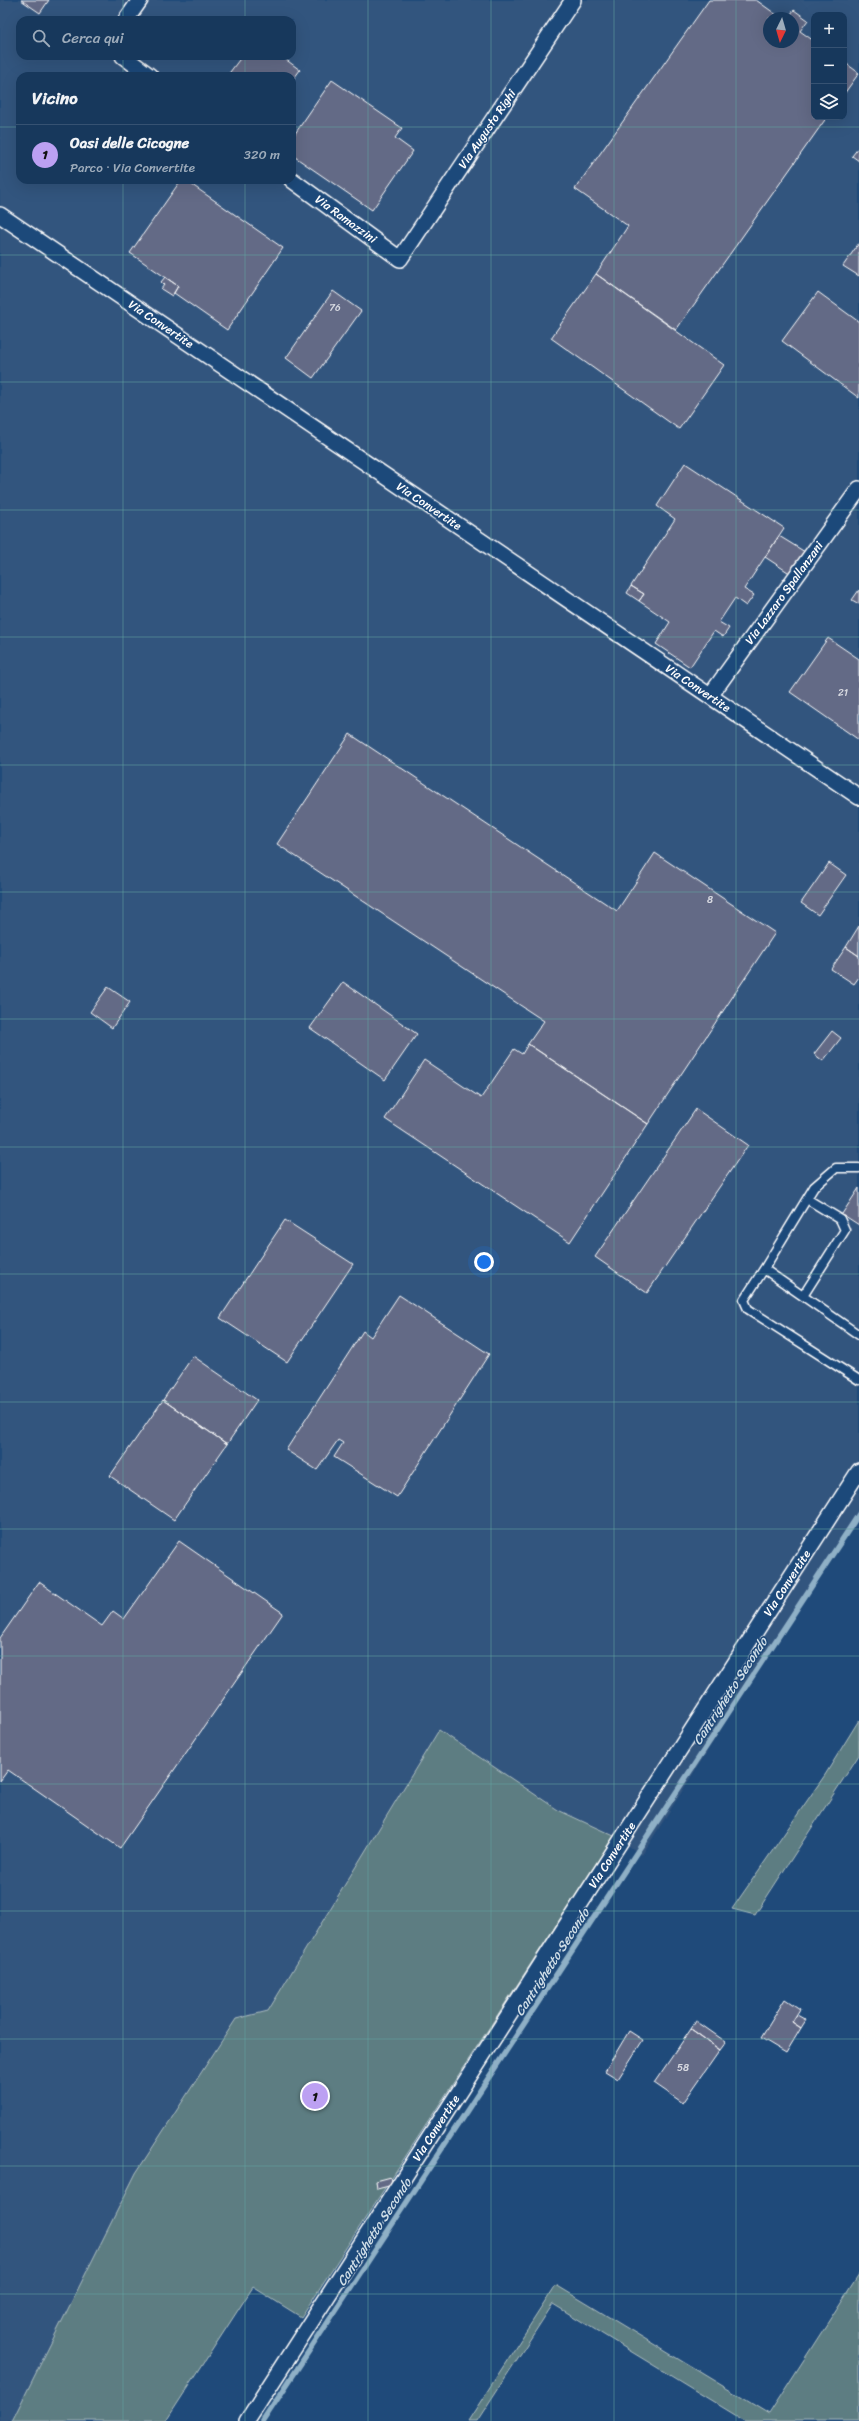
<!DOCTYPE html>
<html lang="it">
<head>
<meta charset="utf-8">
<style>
  :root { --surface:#17385c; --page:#244365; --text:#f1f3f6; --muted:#9eacbb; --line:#365272; --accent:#bca0f2 }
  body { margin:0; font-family:Sriracha,sans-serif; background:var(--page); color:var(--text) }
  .controls { position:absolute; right:12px; top:12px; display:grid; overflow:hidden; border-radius:8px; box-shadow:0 4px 16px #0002 }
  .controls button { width:36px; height:36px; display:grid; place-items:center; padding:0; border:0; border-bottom:1px solid var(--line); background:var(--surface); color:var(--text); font:20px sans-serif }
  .compass { position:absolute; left:763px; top:12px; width:36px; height:36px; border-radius:50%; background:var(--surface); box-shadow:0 4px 16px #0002; rotate:185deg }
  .you { position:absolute; left:484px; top:1262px; width:14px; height:14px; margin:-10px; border:3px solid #fff; border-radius:50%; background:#1a73e8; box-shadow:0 0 0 6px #1a73e833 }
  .badge { display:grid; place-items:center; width:26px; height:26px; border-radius:50%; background:var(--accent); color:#111; font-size:13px; font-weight:700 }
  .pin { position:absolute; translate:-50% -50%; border:2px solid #fff; box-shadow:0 1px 4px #0006 }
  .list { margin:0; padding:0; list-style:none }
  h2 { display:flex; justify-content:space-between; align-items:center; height:52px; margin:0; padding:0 16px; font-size:17px }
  h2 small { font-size:13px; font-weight:400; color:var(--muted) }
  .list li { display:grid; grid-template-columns:26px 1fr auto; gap:12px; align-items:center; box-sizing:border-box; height:60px; padding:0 16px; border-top:1px solid var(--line) }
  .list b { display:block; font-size:15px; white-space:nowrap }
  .list p { margin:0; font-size:13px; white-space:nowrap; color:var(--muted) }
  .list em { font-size:13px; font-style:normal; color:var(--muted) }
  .icon { flex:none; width:22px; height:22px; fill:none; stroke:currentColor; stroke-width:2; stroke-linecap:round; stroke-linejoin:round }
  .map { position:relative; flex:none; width:859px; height:2421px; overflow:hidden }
  .search { position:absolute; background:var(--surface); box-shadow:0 4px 16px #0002; left:16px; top:16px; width:280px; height:44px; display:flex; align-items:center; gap:10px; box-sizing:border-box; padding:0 14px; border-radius:12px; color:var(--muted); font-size:15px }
  .panel { position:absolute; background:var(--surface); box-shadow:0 4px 16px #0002; left:16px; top:72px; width:280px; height:112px; border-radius:12px }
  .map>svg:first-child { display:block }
  .built { fill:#33547e; fill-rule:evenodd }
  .green { fill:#5d7d82; stroke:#aebec0 }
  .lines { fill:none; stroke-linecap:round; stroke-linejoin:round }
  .stream { stroke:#8fb0c6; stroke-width:5.5 }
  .building { fill:#636b86; stroke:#fff }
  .service-casing { stroke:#fff; stroke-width:11 }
  .minor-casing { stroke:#fff; stroke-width:18 }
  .service { stroke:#1f4a7a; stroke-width:8 }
  .minor { stroke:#1f4a7a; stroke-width:15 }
  .grid { fill:none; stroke:#63a6a1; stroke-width:1; stroke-opacity:0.55 }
  .labels { text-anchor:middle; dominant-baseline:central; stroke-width:3; stroke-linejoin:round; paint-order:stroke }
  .number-label { font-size:10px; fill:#d8dae1 }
  .street-label { font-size:12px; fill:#fff; stroke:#1f4a7a }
  .water-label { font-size:13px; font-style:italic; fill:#d0dee7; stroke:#1f4a7a }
</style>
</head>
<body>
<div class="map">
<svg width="859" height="2421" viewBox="0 0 859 2421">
  <rect width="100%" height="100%" fill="#1f4a7a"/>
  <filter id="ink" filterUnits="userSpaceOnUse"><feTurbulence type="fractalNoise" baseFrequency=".025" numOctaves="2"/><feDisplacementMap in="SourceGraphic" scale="8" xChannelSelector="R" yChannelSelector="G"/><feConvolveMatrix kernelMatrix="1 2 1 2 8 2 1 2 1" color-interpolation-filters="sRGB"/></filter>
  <g filter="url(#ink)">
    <!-- built -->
    <path class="built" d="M0,0H859V1510L642,1855L614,1836L558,1810L439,1730L268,2011L236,2019L136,2173L12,2421H0ZM814,15H844V117H814ZM769,18H793V42H769ZM20,20H292V56H20ZM20,76H292V180H20Z"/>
    <!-- green -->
    <path class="green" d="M859,1720V1755L755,1915L732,1909L825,1775Z
      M439,1730L558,1810L614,1836L301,2317L253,2287L166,2421H12L136,2173L236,2019L268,2011Z
      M859,2274V2421H745L553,2304L477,2421H468L556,2285L769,2414Z"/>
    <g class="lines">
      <!-- stream -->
      <path class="stream" d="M263,2421L859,1514"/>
    </g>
    <!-- building -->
    <path class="building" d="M21,0H49L40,13Z
      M709,0H756L781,18H769V42H793V18H788L794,10L808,20L800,31L814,41V117H827L676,330L596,274L628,226L575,189Z
      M242,56H281L300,70L292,81V76H227Z
      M844,62L859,73L844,94Z
      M332,80L402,128L395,138L413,151L372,210L292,155V138Z
      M859,147V161L852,156Z
      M181,180H185L283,248L227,330L174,293L178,286L130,253Z
      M859,243V276L843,266Z
      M596,274L724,365L679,429L551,338Z
      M165,277L178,286L172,296L161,289L164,285L161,282Z
      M333,291L361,311L313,378L286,358Z
      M818,292L859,322V398L782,341Z
      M685,463L784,528L744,589L754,595L746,606L735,598L719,622L729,628L723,637L714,631L690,667L656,644L670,622L639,601L644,594L631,586L675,519L657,506Z
      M779,536L805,552L791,574L765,557Z
      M631,586L644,594L639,601L627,593Z
      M859,590V604L852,600Z
      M828,638L859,659V740L790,692Z
      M350,734L617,911L655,853L775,933L648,1124L528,1044L544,1021L277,844Z
      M829,863L846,875L818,915L801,903Z
      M859,926V956L846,947Z
      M846,947L859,956V977L854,984L831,969Z
      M343,982L417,1034L385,1080L310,1028Z
      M108,987L130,1002L112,1028L90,1012Z
      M832,1031L841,1038L823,1061L814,1054Z
      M528,1044L648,1124L570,1242L385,1119L424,1060L481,1098L514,1049L522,1054Z
      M696,1109L748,1145L647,1293L595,1257Z
      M859,1188V1225L842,1214Z
      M285,1220L353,1264L287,1362L220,1318Z
      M399,1295L489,1354L397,1497L334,1457L343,1443L338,1440L317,1470L286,1450L363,1331L371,1337Z
      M193,1356L257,1400L227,1444L163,1400Z
      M163,1400L227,1444L174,1520L110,1476Z
      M179,1541L283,1613L120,1848L8,1770L0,1781V1638L39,1582L102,1626L113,1611L124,1619Z
      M785,1999L800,2009L792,2022L801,2028L786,2053L761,2038Z
      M797,2015L806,2020L801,2028L792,2022Z
      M696,2021L726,2042L720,2050L691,2029Z
      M691,2029L720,2050L683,2103L654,2083Z
      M629,2031L643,2040L618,2079L605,2071Z
      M391,2177L393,2185L377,2189L376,2181Z"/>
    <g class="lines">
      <!-- service casing -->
      <g class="service-casing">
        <path id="service" d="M764,1269L814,1187L836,1168H859
          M803,1296L845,1230L840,1219L807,1199
          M859,1335L764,1269L744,1300L748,1309L859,1380"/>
      </g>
      <!-- minor casing -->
      <g class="minor-casing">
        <path id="minor" d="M126,20L140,0
          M123,56L150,76
          M292,180L400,259L573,0
          M0,215L859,797
          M710,696L859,489
          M247,2421L859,1471"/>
      </g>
      <!-- service -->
      <use href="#service" class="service"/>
      <!-- minor -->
      <use href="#minor" class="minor"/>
    </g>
  </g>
  <!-- grid -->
  <path class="grid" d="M123,0V20M245,0V20M368,0V2421M491,0V2421M614,0V2421M736,0V2421M123,56V76M245,56V76M0,127H20M292,127H859M123,180V2421M245,180V2421M0,255H859M0,382H859M0,510H859M0,637H859M0,765H859M0,892H859M0,1019H859M0,1147H859M0,1274H859M0,1402H859M0,1529H859M0,1656H859M0,1784H859M0,1911H859M0,2039H859M0,2166H859M0,2294H859"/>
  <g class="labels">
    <!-- number labels -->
    <g class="number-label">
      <text x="335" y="308">76</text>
      <text x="843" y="693">21</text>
      <text x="710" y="900">8</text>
      <text x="683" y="2068">58</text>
    </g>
    <!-- street labels -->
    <g class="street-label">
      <text transform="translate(487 129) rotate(-56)">Via Augusto Righi</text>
      <text transform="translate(346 219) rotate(36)">Via Ramazzini</text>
      <text transform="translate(161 324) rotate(34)">Via Convertite</text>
      <text transform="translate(429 506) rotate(34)">Via Convertite</text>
      <text transform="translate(784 593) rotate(-54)">Via Lazzaro Spallanzani</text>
      <text transform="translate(698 688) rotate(34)">Via Convertite</text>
      <text transform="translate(787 1583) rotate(-57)">Via Convertite</text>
      <text transform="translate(612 1855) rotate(-57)">Via Convertite</text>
      <text transform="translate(436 2128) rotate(-57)">Via Convertite</text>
    </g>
    <!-- water labels -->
    <g class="water-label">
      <text transform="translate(730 1691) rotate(-57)">Cantrighetto Secondo</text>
      <text transform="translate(552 1962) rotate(-57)">Cantrighetto Secondo</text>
      <text transform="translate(374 2232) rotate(-57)">Cantrighetto Secondo</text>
    </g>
  </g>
</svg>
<div class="controls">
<button>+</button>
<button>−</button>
<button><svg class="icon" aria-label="layers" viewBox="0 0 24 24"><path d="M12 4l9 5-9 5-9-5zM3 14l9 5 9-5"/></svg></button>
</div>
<svg class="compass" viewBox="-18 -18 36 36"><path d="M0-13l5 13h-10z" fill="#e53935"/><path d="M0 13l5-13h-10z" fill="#9eacbb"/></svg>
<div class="you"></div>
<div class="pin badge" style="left:315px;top:2096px">1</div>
<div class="search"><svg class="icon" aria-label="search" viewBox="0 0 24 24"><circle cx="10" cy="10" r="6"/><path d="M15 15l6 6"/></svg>Cerca qui</div>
<section class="panel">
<h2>Vicino<small></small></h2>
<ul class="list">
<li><span class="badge">1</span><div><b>Oasi delle Cicogne</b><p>Parco · Via Convertite</p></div><em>320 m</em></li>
</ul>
</section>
</div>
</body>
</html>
